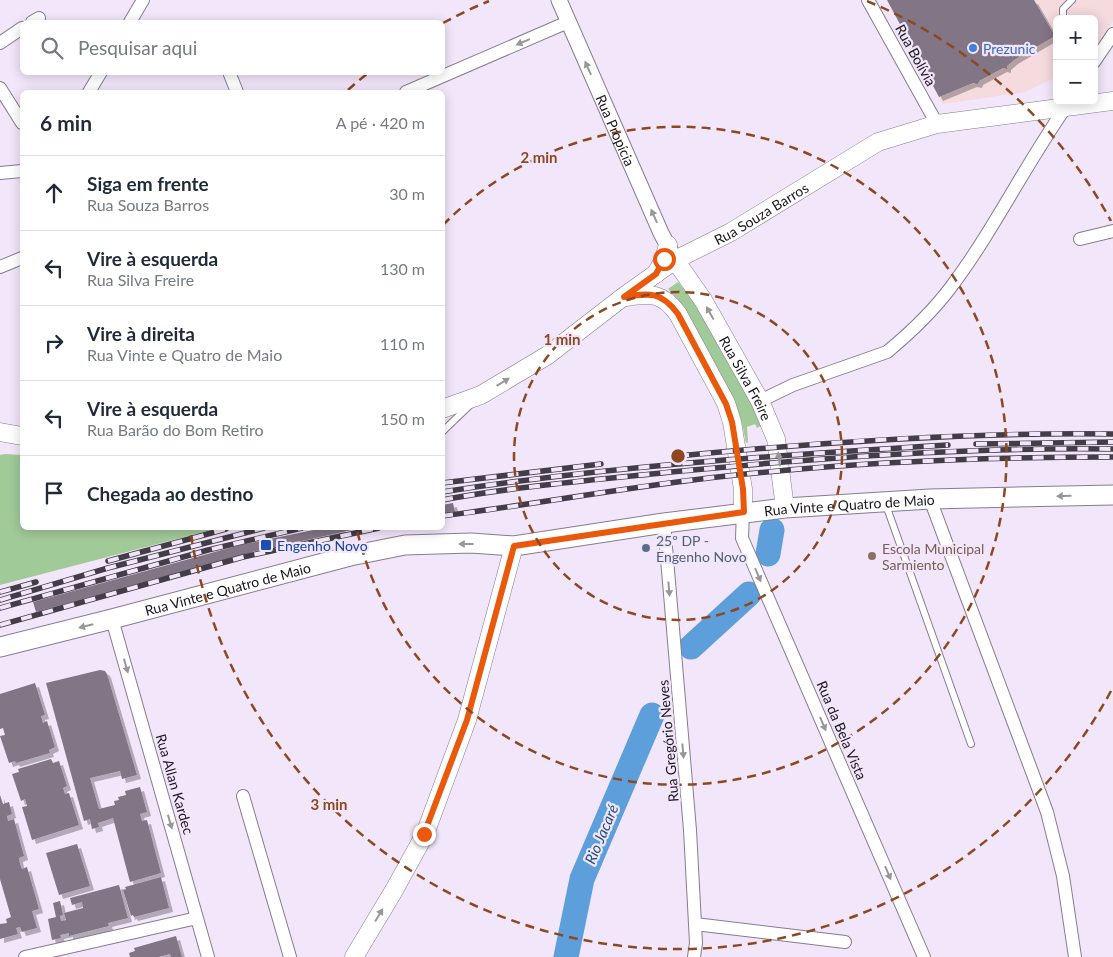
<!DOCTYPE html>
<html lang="pt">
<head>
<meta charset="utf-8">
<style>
  :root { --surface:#fff; --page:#f6f6f7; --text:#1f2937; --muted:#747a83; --line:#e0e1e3 }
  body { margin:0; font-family:Lato,sans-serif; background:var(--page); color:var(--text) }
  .controls { position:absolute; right:15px; top:15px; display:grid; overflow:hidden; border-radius:8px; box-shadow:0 2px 12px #0003 }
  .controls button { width:45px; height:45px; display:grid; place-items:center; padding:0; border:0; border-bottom:1px solid var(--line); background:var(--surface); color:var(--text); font:25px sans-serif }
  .stop { position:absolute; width:15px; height:15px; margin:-11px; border:4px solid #ea580c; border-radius:50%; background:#fff }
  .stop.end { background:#ea580c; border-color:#fff; box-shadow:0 1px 5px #0008 }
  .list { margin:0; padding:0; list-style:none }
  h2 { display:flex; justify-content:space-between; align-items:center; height:65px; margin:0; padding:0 20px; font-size:21px }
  h2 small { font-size:16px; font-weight:400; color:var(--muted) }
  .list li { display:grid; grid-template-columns:32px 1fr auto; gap:15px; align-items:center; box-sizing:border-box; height:75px; padding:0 20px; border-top:1px solid var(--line) }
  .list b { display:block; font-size:19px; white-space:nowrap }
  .list p { margin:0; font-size:16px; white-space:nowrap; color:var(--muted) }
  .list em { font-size:16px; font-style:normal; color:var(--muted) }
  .icon { flex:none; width:28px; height:28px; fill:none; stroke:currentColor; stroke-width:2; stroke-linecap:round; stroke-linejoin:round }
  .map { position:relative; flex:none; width:1113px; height:957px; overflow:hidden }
  .search { position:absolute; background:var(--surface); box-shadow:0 2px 12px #0003; left:20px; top:20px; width:425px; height:55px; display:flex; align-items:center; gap:12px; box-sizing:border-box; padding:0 18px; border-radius:8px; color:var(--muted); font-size:19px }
  .panel { position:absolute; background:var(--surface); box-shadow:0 2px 12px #0003; left:20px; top:90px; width:425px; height:440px; border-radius:8px }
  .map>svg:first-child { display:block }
  .commercial { fill:#f5dade }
  .green { fill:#a1ca99 }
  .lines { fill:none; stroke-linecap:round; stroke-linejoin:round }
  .river { stroke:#5d9fdb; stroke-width:25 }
  .building { fill:#827586; filter:url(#shadow) }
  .service-casing { stroke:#877c8e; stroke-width:8 }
  .minor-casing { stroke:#877c8e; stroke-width:14 }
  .tertiary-casing { stroke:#877c8e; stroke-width:17 }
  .secondary-casing { stroke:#877c8e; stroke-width:19 }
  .primary-casing { stroke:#877c8e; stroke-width:21 }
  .service { stroke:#fff; stroke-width:6 }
  .minor { stroke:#fff; stroke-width:12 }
  .tertiary { stroke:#fff; stroke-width:15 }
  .secondary { stroke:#fff; stroke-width:18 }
  .primary { stroke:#fff; stroke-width:19 }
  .rail-casing { stroke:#433d47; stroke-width:5.5 }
  .rail { stroke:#f2e6fa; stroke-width:4; stroke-dasharray:11; stroke-linecap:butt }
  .oneway { fill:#989699 }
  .route { stroke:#ea580c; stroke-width:6 }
  .ring { fill:none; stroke:#8e481f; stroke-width:2.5; stroke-dasharray:9 6 }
  .shop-dot { fill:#3f7fe0; stroke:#f2e6fa; stroke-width:2 }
  .transit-dot { fill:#1a4fb4; stroke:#f2e6fa; stroke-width:2 }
  .service-dot { fill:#5c6f8a; stroke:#f2e6fa; stroke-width:2 }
  .education-dot { fill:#8d6e63; stroke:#f2e6fa; stroke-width:2 }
  .labels { text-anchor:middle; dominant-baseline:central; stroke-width:4.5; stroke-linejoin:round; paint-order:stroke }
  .shop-label { font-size:14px; fill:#366cbe; stroke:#f2e6fa; text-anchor:start }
  .street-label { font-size:14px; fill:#19151c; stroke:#f2e6fa }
  .service-label { font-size:14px; fill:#4e5e75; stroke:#f2e6fa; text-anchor:start }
  .transit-label { font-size:14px; fill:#164399; stroke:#f2e6fa; text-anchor:start }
  .education-label { font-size:14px; fill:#785e54; stroke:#f2e6fa; text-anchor:start }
  .water-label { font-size:15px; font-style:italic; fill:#215079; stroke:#f2e6fa }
  .centre { fill:#8e481f; stroke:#f2e6fa; stroke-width:2.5 }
  .ring-label { font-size:15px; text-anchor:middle; font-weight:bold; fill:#8e481f; stroke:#f2e6fa; stroke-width:4.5; stroke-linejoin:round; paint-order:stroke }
</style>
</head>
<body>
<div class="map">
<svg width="1113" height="957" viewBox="0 0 1113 957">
  <defs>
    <filter id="shadow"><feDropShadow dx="4" dy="4" stdDeviation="0" flood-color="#0004"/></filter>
  </defs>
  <rect width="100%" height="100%" fill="#f2e6fa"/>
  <!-- commercial -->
  <path class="commercial" d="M887,0H1113V21L1094,48V19H1057V77L1025,92L943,104Z"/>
  <!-- green -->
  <path class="green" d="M678,282C713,325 738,375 762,425L757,428L755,424L747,427L748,442L746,443L742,423L725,387L683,305L668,289Z
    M5,454L22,455V528H219L0,585V455Z"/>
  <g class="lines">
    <!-- river -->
    <path class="river" d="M768,554L772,530
      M691,647L749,594
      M566,957L582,879L652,715"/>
  </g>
  <!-- building -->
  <path class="building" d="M887,0H1034L1055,36L1014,60L1007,66V69L1003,68L979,81L978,84L973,83L939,97Z
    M453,503L455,512L442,514V505Z
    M323,528H361L256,551L36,612L33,602L240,545Z
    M100,670L105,671L107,674L137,775L122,779L120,771L90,778L99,809L115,805L114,801L119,800L118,797L126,795L125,791L140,787L147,812L140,814L142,821L147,820L161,873L130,882L113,818L98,823L99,827L92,829L90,819L84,821L46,683Z
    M35,683L45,715L41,716L43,723L47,721L55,747L49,750L50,753L16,763L15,761L9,763L0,736L5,735L3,728L0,729V694Z
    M51,759L53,763L59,761L67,786L63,788L65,794L69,793L79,825L32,840L22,807L27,806L25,799L21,801L12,774L19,772L18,769Z
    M0,795L3,804L9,802L12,814L7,816L8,821L14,819L24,856L19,858L20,864L22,869L27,867L39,909L32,911L37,928L22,932L20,927L16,928L18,934L0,939V924L7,923L6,919L11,917L0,879Z
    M77,844L90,886L59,895L46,853Z
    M161,877L169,908L134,917L133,915L131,916L123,890L126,889L125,887Z
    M119,885L128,918L108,923L109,926L69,936V933L60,935L61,938L52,940L48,919L56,917L53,903L60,901L63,915L60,916L61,921L66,920L64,913L83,908L82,902L72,905L70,898Z
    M176,936L182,957H171L170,954L158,957H130L129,953L135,951L134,948Z"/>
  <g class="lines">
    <!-- service casing -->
    <g class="service-casing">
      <path id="service" d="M1063,19V9L1072,0
        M442,432L470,405
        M886,505L971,744"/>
    </g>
    <!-- minor casing -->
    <g class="minor-casing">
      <path id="minor" d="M868,0L937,124
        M32,22L39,18
        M130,22L143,0
        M0,43L22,28
        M1094,62L1113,34
        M229,72L237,92
        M0,88L22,123
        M89,92L101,72
        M406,92L568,22
        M0,173L22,171
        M1080,239L1113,231
        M0,267L22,258
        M760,401L793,385L887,352C910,333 933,311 951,287C994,230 1026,163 1068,104
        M930,499L1047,812L1063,876L1075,957
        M743,512L742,538L924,957
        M664,523L690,830L696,943L694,957
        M112,619L208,957
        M243,796L290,957
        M695,924L845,942
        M25,957L197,918"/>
    </g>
    <!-- tertiary casing -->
    <g class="tertiary-casing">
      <g id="tertiary">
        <path id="s1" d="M559,0L661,233L672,254"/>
      </g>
    </g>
    <!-- secondary casing -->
    <g class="secondary-casing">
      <g id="secondary">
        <path id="s2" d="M675,260L703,300L760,401L776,439L785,508"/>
        <path d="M656,274L664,259L668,245"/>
        <path d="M626,297C651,293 663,293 678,314L726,403L732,422L743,489V512"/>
        <path id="s3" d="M442,409L481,395L548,355L623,297L675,260L731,232L878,142L937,124L1113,101"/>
        <path d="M0,432L22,436"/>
        <path d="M354,957L393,892L425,834L467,720L514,546"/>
      </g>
    </g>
    <!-- primary casing -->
    <g class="primary-casing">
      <g id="primary">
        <path id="s4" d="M0,647L112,619L350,556L405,545L471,543L514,546L664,523L785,508L930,499L1113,495"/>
      </g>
    </g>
    <!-- service -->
    <use href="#service" class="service"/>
    <!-- minor -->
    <use href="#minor" class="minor"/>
    <!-- tertiary -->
    <use href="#tertiary" class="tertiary"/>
    <!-- secondary -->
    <use href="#secondary" class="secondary"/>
    <!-- primary -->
    <use href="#primary" class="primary"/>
    <!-- rail casing -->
    <g class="rail-casing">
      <path id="rail" d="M976,444L1113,442
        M678,456C823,442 968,432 1113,434
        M442,483L601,464
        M442,492C610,466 779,455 948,445
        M442,500C518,486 595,480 671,472C818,458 966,447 1113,449
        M442,516C538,504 632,486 727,476C855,462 985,457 1113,457
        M108,561L226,529
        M0,592L36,582
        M0,600L108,568L264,528
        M0,608L208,550L302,528
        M0,625L243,557L379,528"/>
    </g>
    <!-- rail -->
    <use href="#rail" class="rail"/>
  </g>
  <!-- one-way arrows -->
  <defs><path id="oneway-solid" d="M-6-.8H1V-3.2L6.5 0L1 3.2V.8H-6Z" transform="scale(1.25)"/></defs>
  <g class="oneway">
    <use href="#oneway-solid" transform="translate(523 42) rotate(157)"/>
    <use href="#oneway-solid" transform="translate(588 68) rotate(-114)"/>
    <use href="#oneway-solid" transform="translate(654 216) rotate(-114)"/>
    <use href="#oneway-solid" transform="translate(710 313) rotate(-119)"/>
    <use href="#oneway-solid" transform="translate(503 382) rotate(-31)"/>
    <use href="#oneway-solid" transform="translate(779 459) rotate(-97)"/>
    <use href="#oneway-solid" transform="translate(1064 496) rotate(179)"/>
    <use href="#oneway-solid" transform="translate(466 544) rotate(180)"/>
    <use href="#oneway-solid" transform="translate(758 575) rotate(67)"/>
    <use href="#oneway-solid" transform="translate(669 589) rotate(85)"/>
    <use href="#oneway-solid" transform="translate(86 626) rotate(166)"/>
    <use href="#oneway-solid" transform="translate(126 666) rotate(74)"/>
    <use href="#oneway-solid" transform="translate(823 724) rotate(67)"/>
    <use href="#oneway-solid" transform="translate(683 751) rotate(85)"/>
    <use href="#oneway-solid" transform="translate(170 822) rotate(74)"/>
    <use href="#oneway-solid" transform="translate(888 873) rotate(67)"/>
    <use href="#oneway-solid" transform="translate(379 915) rotate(-59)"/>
  </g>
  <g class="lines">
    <!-- route -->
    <path class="route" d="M424,834L467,720L514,546L744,512L743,489L732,422L726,404L678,314C661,291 649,293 624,297L656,274L664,259"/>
  </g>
  <!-- distance rings -->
  <g class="ring">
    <circle cx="678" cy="456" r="164"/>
    <path d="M443 225A329 329 0 1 1 357 530"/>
    <path d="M1111 691A493 493 0 0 1 190 529M348 90A493 493 0 0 1 368 73M443 23A493 493 0 0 1 489 1M867 1A493 493 0 0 1 1111 221"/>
  </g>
  <!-- markers -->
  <circle class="shop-dot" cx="973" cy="48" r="5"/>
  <rect class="transit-dot" x="260" y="539" width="12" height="12" rx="2.5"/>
  <circle class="service-dot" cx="646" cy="548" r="5"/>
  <circle class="education-dot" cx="872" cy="556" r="5"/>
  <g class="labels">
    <!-- shop labels -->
    <g class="shop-label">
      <text x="983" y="48">Prezunic</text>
    </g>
    <!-- street labels -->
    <g class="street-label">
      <text transform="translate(916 55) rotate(61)">Rua Bolívia</text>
      <text stroke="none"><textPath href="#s1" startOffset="142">Rua Propícia</textPath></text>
      <text stroke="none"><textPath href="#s3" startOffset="376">Rua Souza Barros</textPath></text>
      <text stroke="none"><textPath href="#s2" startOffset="138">Rua Silva Freire</textPath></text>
      <text stroke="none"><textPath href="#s4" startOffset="865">Rua Vinte e Quatro de Maio</textPath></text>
      <text stroke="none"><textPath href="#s4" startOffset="235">Rua Vinte e Quatro de Maio</textPath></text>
      <text transform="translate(842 730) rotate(67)">Rua da Bela Vista</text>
      <text transform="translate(668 741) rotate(-95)">Rua Gregório Neves</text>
      <text transform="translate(175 784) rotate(74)">Rua Allan Kardec</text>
    </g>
    <!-- service labels -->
    <g class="service-label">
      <text x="656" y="540">25º DP -<tspan x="656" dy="16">Engenho Novo</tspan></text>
    </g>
    <!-- transit labels -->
    <g class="transit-label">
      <text x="277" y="545">Engenho Novo</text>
    </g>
    <!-- education labels -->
    <g class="education-label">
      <text x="882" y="548">Escola Municipal<tspan x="882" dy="16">Sarmiento</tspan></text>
    </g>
    <!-- water labels -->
    <g class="water-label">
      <text transform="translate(601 834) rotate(-67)">Rio Jacaré</text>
    </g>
  </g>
  <circle cx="678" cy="456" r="8" class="centre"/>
  <g class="ring-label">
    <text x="539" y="163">2 min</text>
    <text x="562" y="345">1 min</text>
    <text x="329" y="810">3 min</text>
  </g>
</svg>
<div class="controls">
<button>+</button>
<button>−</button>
</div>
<div class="stop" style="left:664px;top:259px"></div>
<div class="stop end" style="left:424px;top:834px"></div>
<div class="search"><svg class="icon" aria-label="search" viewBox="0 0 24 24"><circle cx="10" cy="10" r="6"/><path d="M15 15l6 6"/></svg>Pesquisar aqui</div>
<section class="panel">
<h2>6 min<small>A pé · 420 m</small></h2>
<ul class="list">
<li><svg class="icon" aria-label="ahead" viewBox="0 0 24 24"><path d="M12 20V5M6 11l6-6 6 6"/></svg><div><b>Siga em frente</b><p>Rua Souza Barros</p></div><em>30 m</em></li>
<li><svg class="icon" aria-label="left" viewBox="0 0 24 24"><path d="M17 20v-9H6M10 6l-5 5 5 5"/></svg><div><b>Vire à esquerda</b><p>Rua Silva Freire</p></div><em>130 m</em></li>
<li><svg class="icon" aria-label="right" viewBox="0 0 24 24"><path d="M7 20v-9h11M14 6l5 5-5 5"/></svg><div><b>Vire à direita</b><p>Rua Vinte e Quatro de Maio</p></div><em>110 m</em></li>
<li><svg class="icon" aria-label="left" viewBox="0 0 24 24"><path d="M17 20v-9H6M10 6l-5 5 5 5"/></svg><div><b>Vire à esquerda</b><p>Rua Barão do Bom Retiro</p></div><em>150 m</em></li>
<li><svg class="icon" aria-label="arrive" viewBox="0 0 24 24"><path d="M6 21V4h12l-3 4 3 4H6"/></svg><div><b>Chegada ao destino</b></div></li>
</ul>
</section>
</div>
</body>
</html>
